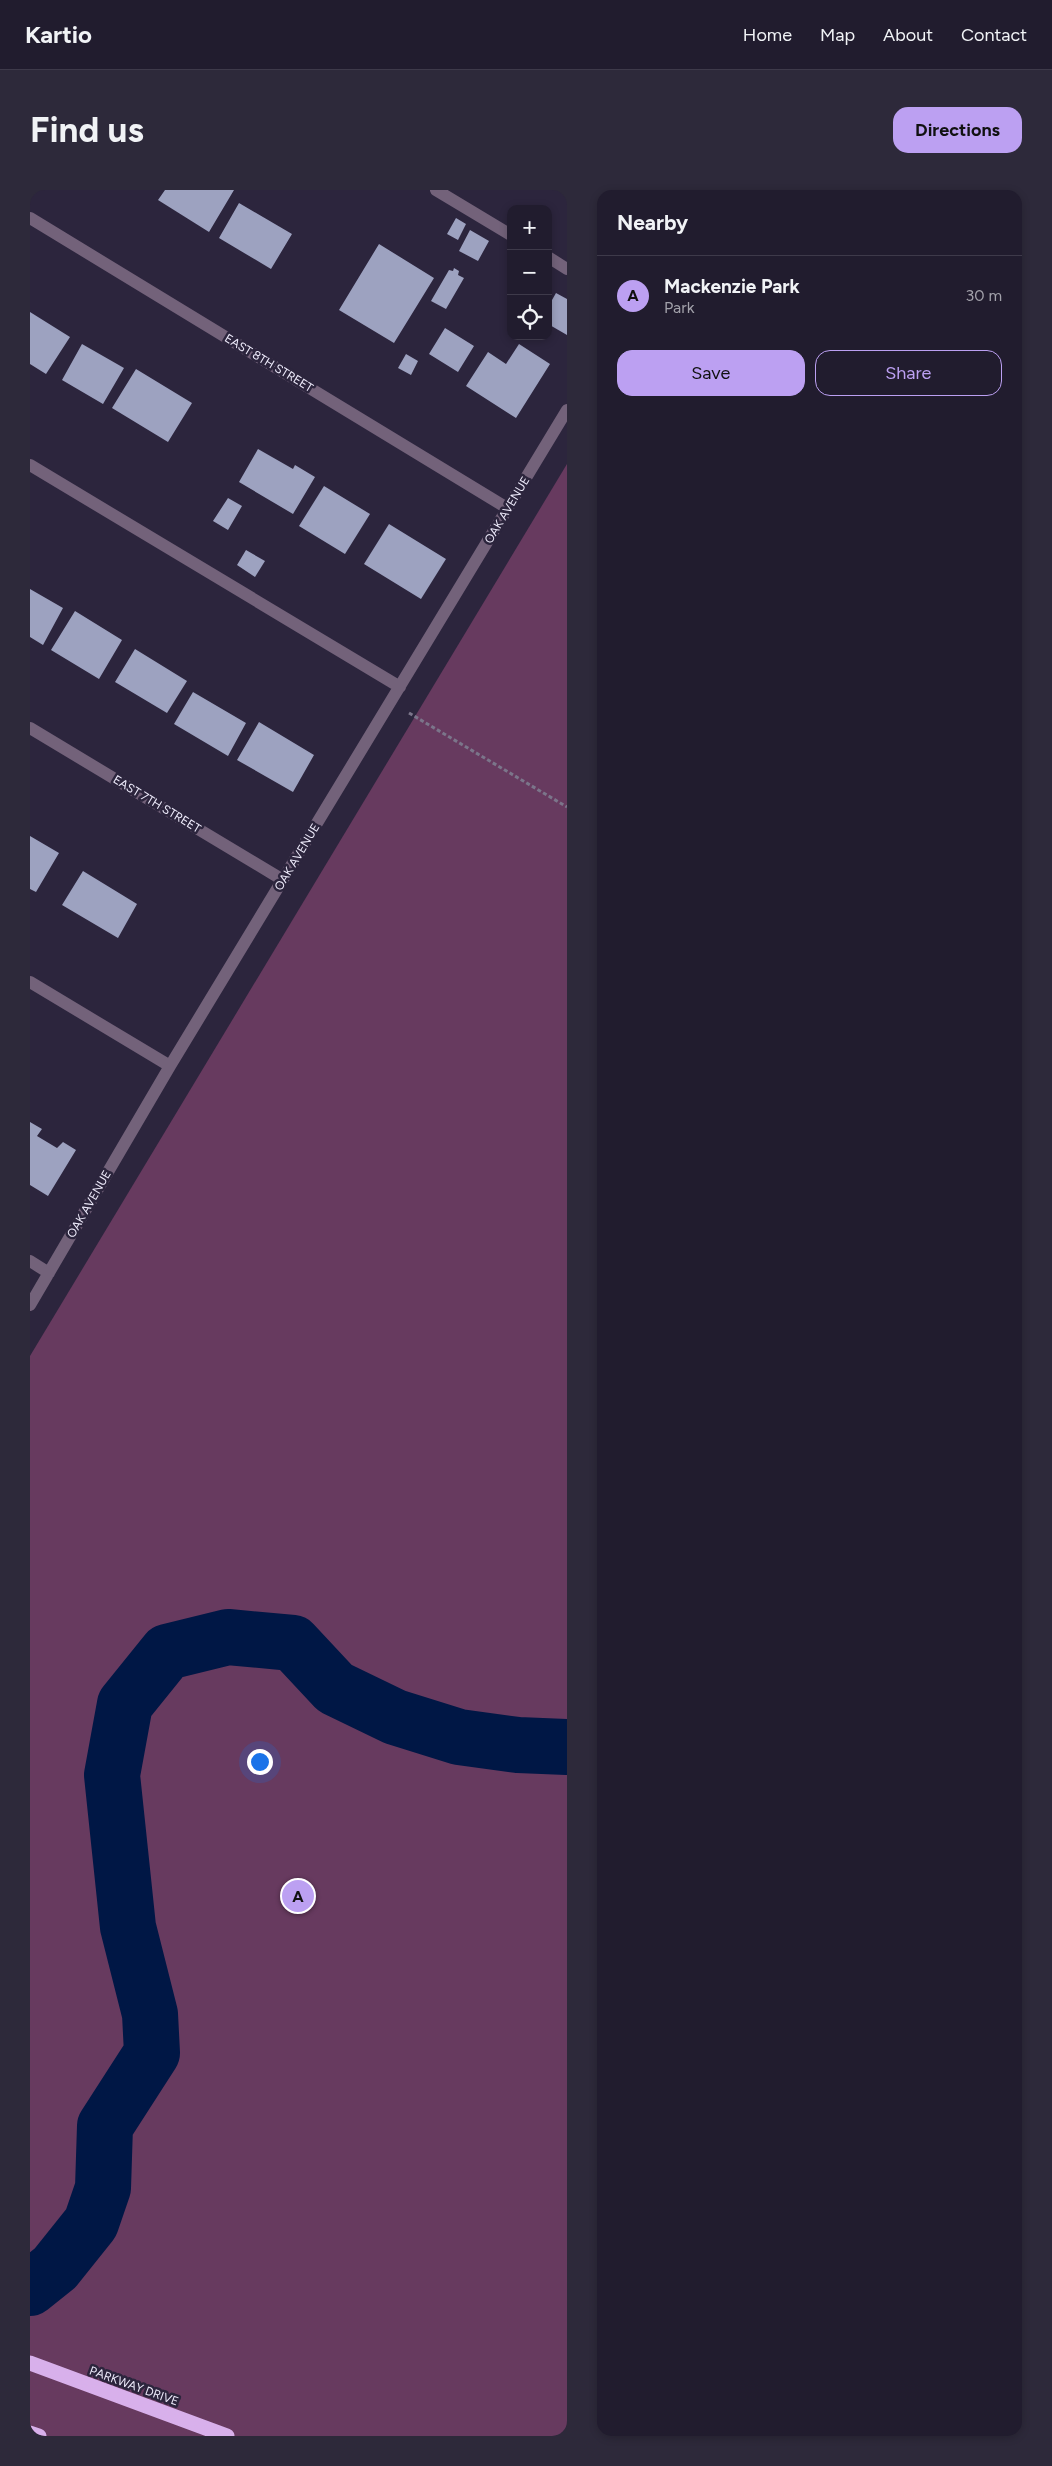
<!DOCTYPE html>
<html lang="en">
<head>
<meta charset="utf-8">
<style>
  :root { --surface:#211c2e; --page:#2d293a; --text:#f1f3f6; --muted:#a2a1aa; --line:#3e3a4a; --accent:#bca0f2 }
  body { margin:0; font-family:Figtree,sans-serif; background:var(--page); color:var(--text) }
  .controls { position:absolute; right:15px; top:15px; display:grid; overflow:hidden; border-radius:10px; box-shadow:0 2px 8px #0003 }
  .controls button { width:45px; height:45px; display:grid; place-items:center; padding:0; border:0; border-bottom:1px solid var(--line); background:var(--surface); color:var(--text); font:25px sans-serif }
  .you { position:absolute; left:229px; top:1571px; width:18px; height:18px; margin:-12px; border:4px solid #fff; border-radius:50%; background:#1a73e8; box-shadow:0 0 0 8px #1a73e833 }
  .badge { display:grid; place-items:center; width:32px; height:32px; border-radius:50%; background:var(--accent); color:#111; font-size:16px; font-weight:700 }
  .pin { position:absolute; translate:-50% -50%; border:2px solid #fff; box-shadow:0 1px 5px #0006 }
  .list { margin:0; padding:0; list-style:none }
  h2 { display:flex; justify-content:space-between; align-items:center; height:65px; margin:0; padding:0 20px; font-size:21px }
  h2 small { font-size:16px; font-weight:400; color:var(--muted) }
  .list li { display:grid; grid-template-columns:32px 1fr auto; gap:15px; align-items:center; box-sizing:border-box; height:80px; padding:0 20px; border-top:1px solid var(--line) }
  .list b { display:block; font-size:19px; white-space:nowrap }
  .list p { margin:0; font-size:16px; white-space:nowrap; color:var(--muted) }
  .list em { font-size:16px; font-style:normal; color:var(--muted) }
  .actions { display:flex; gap:10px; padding:15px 20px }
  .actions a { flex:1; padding:11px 0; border:1px solid var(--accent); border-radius:15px; text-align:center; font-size:18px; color:var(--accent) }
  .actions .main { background:var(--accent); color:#111 }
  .icon { flex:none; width:28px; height:28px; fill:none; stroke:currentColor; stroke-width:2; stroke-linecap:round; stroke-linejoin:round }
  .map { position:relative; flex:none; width:537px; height:2246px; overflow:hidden; border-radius:15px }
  header { display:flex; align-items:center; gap:30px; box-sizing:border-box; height:70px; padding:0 25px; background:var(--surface); border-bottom:1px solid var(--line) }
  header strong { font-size:24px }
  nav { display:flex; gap:28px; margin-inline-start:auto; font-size:18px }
  .intro { display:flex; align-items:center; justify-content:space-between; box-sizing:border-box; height:120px; padding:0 30px }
  h1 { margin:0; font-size:35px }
  .button { padding:12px 22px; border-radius:15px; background:var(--accent); color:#111; font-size:18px; font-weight:700 }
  main { display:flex; gap:30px; padding:0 30px }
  aside { flex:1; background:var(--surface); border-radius:15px; box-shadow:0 2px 8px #0003 }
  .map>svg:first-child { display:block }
  .green { fill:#673a5f }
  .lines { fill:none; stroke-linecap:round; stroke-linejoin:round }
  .river { stroke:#001745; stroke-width:56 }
  .building { fill:#9da2c0 }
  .path { stroke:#7b758a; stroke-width:3; stroke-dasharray:4 2.5; stroke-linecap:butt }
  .minor { stroke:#73627a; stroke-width:12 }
  .highway { stroke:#d8b0eb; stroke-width:15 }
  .labels { text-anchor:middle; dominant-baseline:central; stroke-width:5; stroke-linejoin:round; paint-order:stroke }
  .street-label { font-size:12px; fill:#efecfc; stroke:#2c253d }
</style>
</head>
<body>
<header>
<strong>Kartio</strong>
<nav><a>Home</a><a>Map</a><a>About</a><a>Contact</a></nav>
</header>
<div class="intro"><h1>Find us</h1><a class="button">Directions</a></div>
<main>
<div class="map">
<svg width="537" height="2246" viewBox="0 0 537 2246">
  <rect width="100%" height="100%" fill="#2c253d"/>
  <!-- green -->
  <path class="green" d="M537,274V2246H0V1166Z"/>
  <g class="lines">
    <!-- river -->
    <path class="river" d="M0,2098L25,2078L61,2033L73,1998L75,1936L122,1863L120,1824L98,1737L82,1585L95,1514L137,1462L198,1447L263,1453L305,1498L365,1527L429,1547L488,1555L537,1557"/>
  </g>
  <!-- building -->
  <path class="building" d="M135,0H204L179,42L128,10Z
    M209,13L262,44L241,79L189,48Z
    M426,28L436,34L428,50L417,44Z
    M440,40L459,51L448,71L429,61Z
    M349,54L404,88L364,153L309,120Z
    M424,78L429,81L428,85L434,88L416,119L401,111L419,80L423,81Z
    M526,103L537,109V145L518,134V117Z
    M0,122L40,147L16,184L0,174Z
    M415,138L444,156L428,182L399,164Z
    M52,154L94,178L73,214L32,190Z
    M489,154L520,174L486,228L436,196L458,162L476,174Z
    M376,164L388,171L381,185L368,178Z
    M106,179L162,213L138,252L82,218Z
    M228,259L263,279L265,275L285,287L263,324L209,292Z
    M294,296L340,324L315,364L269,336Z
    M198,308L212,316L198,340L183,331Z
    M359,334L416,369L391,409L334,374Z
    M216,360L235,371L225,387L207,375Z
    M0,399L33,418L13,455L0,447Z
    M45,421L92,450L69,489L21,460Z
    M105,459L157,491L137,523L85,492Z
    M163,502L216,533L198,566L144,534Z
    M229,532L284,565L263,602L207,570Z
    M0,646L29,663L6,702L0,699Z
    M53,681L107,714L88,748L32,715Z
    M0,932L12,939L7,946L27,958L33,952L46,960L18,1006L0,995Z"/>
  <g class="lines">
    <!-- path -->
    <path class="path" d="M379,523L537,617"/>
    <!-- minor -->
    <path class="minor" d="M406,0L481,45
      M0,28L477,318
      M518,67L537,79
      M0,275L370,497
      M0,538L253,690
      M0,792L140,876
      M0,1071L19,1083
      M0,1115L140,876L537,220"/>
    <!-- highway -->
    <path class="highway" d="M0,2173L197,2246
      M0,2243L9,2246"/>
  </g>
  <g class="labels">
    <!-- street labels -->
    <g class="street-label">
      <text transform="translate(239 173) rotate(31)">EAST 8TH STREET</text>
      <text transform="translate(477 320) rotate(-59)">OAK AVENUE</text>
      <text transform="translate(127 614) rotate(31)">EAST 7TH STREET</text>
      <text transform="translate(267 667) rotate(-59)">OAK AVENUE</text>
      <text transform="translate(59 1014) rotate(-60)">OAK AVENUE</text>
      <text transform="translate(104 2196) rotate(20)">PARKWAY DRIVE</text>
    </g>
  </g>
</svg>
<div class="controls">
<button>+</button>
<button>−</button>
<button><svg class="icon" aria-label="locate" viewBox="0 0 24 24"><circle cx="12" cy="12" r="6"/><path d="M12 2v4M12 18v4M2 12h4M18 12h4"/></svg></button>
</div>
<div class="you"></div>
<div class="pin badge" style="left:268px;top:1706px">A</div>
</div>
<aside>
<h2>Nearby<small></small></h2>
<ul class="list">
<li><span class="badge">A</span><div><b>Mackenzie Park</b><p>Park</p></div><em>30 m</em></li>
</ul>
<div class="actions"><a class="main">Save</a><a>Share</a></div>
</aside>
</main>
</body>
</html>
